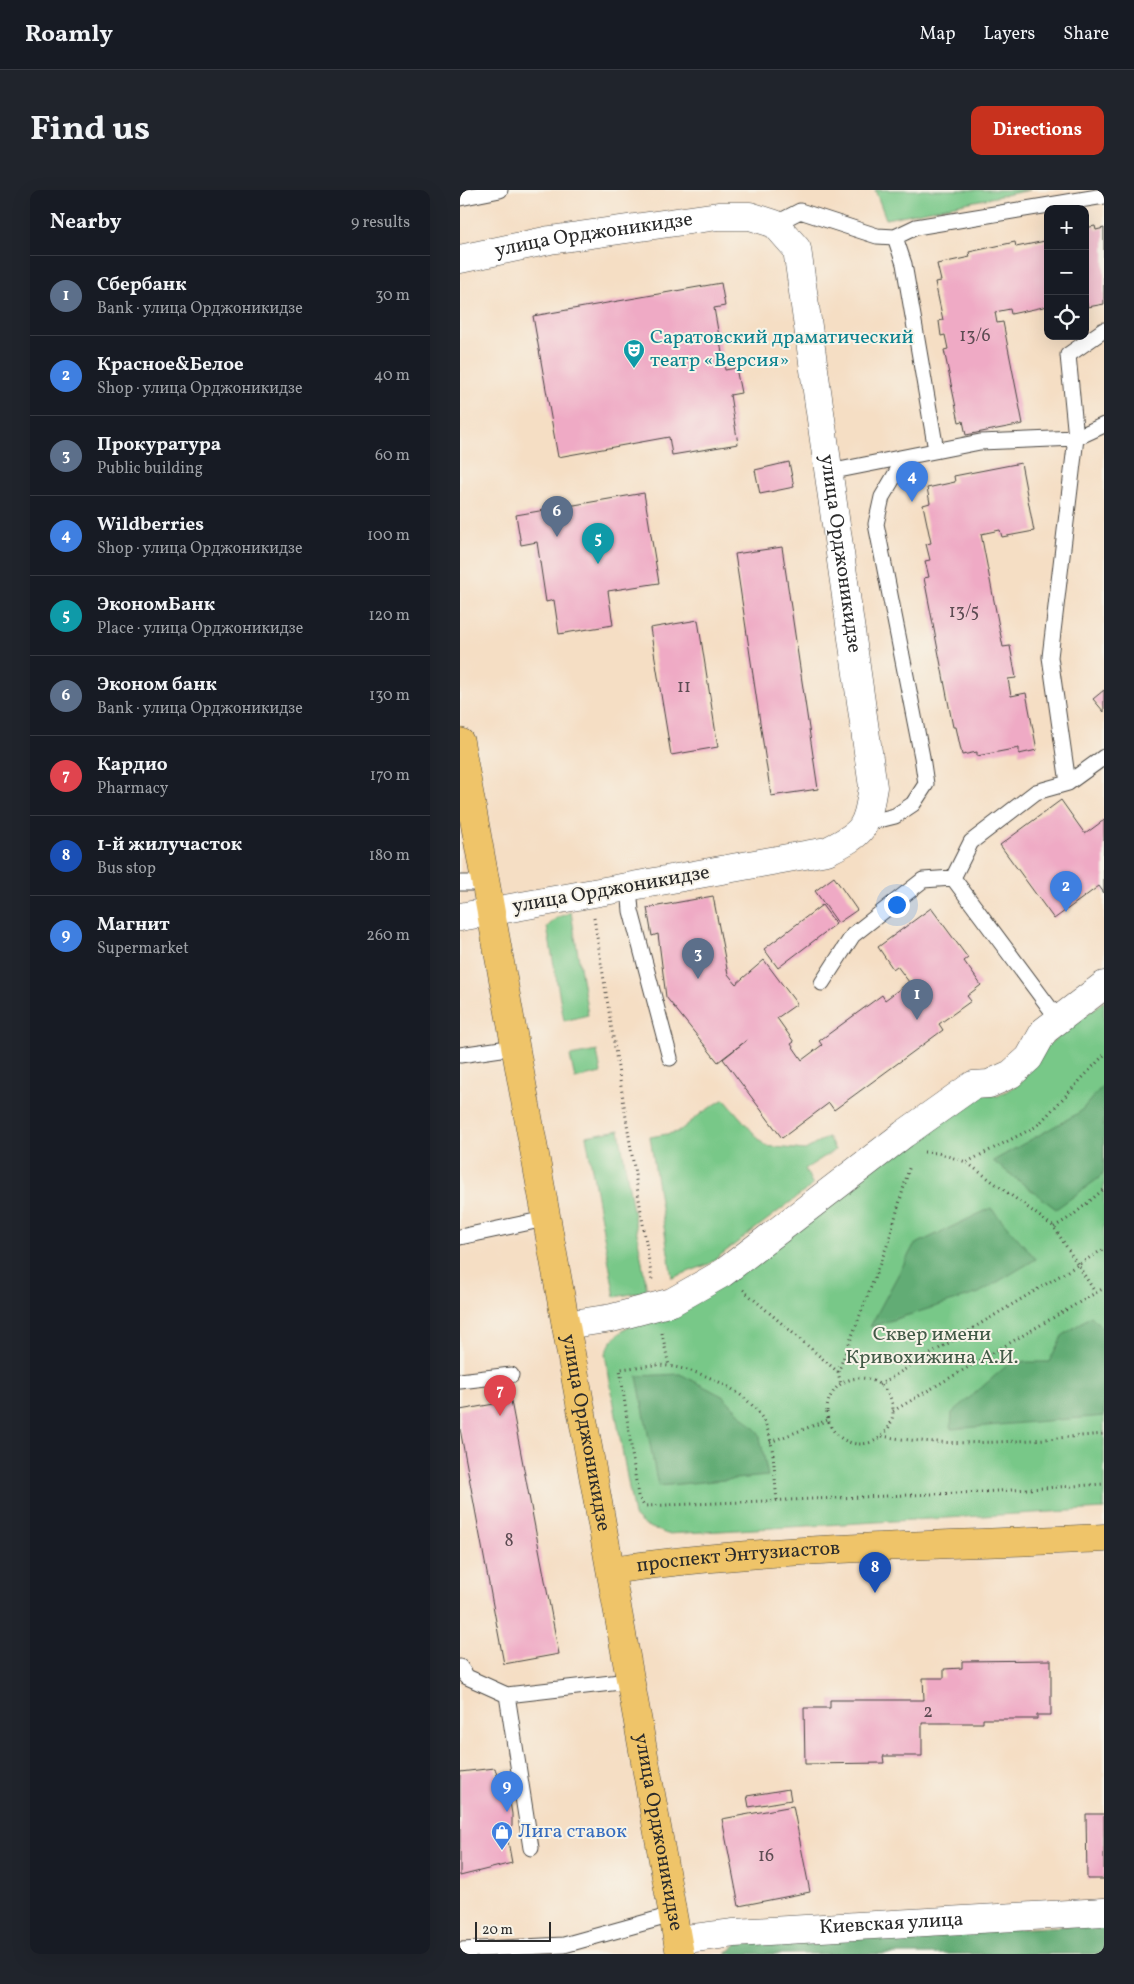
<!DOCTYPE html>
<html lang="en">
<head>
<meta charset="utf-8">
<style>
  :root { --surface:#171b24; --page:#20242c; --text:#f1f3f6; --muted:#9ea1a6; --line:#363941; --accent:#c8321e }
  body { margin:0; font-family:Vollkorn,serif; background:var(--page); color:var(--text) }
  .controls { position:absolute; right:15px; top:15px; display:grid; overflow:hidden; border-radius:10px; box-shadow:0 5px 20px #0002 }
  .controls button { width:45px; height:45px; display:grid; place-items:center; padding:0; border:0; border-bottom:1px solid var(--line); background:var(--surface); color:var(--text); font:25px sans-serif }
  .scale { position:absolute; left:15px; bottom:12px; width:76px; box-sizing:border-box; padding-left:5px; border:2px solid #2b2b2b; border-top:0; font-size:14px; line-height:18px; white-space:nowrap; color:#2b2b2b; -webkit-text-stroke:4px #f7f3e8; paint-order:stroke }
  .you { position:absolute; left:436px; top:714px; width:18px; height:18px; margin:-12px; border:4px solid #fff; border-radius:50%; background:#1a73e8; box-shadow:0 0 0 8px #1a73e833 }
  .badge { display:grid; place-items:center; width:32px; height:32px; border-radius:50%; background:var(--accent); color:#fff; font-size:16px; font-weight:700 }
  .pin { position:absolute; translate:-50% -41px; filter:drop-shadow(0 1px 2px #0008) }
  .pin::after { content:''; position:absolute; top:26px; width:18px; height:15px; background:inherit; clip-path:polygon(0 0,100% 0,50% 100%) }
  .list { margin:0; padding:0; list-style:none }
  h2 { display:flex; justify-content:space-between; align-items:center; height:65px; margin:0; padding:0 20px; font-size:21px }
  h2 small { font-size:16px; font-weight:400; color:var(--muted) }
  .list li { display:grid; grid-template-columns:32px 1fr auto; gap:15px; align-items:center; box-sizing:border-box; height:80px; padding:0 20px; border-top:1px solid var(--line) }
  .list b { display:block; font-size:19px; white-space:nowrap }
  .list p { margin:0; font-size:16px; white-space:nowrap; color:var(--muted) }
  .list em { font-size:16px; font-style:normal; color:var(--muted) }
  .icon { flex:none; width:28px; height:28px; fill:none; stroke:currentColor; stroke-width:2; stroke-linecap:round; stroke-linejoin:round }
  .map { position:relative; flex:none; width:644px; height:1764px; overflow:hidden; border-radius:10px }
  header { display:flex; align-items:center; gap:30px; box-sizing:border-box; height:70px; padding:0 25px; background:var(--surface); border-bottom:1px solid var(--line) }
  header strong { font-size:24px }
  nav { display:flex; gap:28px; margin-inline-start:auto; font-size:18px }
  .intro { display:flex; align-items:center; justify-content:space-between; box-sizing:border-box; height:120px; padding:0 30px }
  h1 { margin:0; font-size:35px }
  .button { padding:12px 22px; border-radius:10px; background:var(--accent); color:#fff; font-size:18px; font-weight:700 }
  main { display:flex; gap:30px; padding:0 30px }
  aside { flex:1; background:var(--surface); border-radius:10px; box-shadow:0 5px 20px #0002 }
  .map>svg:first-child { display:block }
  .green { fill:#78c888; stroke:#527a5a }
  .forest { fill:#62ac74; stroke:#466c50 }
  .building { fill:#efaac5 }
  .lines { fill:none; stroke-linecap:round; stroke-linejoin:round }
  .service-casing { stroke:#494642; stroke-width:17 }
  .minor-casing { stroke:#494642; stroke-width:29 }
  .primary-casing { stroke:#494642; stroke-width:29 }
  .path { stroke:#494642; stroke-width:3; stroke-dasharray:1 4; stroke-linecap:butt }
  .service { stroke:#fff; stroke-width:15 }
  .minor { stroke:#fff; stroke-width:28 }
  .primary { stroke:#efc469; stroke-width:28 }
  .labels { text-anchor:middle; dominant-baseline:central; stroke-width:4; stroke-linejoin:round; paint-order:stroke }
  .number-label { font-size:18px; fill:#5c4b52 }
  .street-label { font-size:20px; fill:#2b2b2b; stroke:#f7f3e8 }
  .culture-label { font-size:20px; fill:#0d838f; stroke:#f7f3e8; text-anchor:start }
  .park-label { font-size:20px; fill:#425a47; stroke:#f7f3e8 }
  .shop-label { font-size:20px; fill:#366cbe; stroke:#f7f3e8; text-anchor:start }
</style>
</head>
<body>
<header>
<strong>Roamly</strong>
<nav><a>Map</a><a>Layers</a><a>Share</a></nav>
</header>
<div class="intro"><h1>Find us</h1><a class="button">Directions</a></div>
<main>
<aside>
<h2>Nearby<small>9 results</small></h2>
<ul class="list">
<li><span class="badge" style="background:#5c6f8a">1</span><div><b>Сбербанк</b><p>Bank · улица Орджоникидзе</p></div><em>30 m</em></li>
<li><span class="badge" style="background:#3f7fe0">2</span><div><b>Красное&amp;Белое</b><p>Shop · улица Орджоникидзе</p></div><em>40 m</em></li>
<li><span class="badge" style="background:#5c6f8a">3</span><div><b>Прокуратура</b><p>Public building</p></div><em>60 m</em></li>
<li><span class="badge" style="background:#3f7fe0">4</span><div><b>Wildberries</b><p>Shop · улица Орджоникидзе</p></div><em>100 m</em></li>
<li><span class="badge" style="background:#0f9aa8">5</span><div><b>ЭкономБанк</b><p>Place · улица Орджоникидзе</p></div><em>120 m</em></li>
<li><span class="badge" style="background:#5c6f8a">6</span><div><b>Эконом банк</b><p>Bank · улица Орджоникидзе</p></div><em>130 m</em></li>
<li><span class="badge" style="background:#e0444e">7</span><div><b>Кардио</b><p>Pharmacy</p></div><em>170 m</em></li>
<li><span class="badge" style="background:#1a4fb4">8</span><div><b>1-й жилучасток</b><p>Bus stop</p></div><em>180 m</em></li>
<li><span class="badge" style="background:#3f7fe0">9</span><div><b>Магнит</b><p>Supermarket</p></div><em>260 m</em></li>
</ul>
</aside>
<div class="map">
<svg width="644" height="1764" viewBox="0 0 644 1764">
  <rect width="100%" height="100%" fill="#f7f3e8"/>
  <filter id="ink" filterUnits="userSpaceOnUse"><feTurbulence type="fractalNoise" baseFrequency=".02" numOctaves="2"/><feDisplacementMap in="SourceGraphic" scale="10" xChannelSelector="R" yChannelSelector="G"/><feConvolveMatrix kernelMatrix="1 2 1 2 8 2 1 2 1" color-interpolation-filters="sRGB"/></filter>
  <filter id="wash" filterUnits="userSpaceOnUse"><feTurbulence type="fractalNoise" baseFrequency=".0096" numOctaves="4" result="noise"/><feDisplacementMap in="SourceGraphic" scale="20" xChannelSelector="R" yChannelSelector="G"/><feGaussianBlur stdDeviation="1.12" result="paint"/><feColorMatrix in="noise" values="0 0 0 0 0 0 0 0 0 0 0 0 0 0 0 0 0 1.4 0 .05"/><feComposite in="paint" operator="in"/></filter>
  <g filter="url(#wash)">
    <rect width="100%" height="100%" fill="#f5dec4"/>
    <!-- green -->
    <path class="green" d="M415,0H570L426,29Z
      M111,722L128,825L104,831L87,737L95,729Z
      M644,811V1319L207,1344L184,1335L174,1326L145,1164C156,1135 185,1131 212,1120L517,903L538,906L560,893L586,856Z
      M137,861L141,883L115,889L110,866Z
      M264,909L305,956L345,960L368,947L375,960L345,979L353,995L249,1074L212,1088L190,947L218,942L243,922Z
      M159,940L187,1101L155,1107L126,946Z"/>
    <!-- forest -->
    <path class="forest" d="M644,894V981L639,988L596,1019L533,971L620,922Z
      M531,1018L576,1069L519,1103L410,1137L454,1055Z
      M631,1126L644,1139V1226L491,1239L492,1223L551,1172H589L602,1146Z
      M220,1184L264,1207L299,1243L308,1286L198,1296L177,1186Z
      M644,1734V1764H266L277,1754Z"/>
    <g id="blocks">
      <!-- building -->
      <path class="building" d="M635,36L636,40L644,38V114L628,117L625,107V38Z
        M588,46V116L551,124L550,119L535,122L537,133L543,132L563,234L506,245L503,231L499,232L484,160L488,159L485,145L481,146L479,131L483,130L475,92L481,91L477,74L510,67L509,62L555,52L556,57L585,51L584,47Z
        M261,93L265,116L254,118L265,180L276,178L281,203L270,205L278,254L212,265L209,247L98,267L73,126Z
        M329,272L334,297L300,304L295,280Z
        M561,273L574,341L542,347L540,340L521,344L543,457L550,456L556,488L548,489L551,506L566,503L577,560L559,564V558L517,566V562L502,565L496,537H493L464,388L469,387L465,371L470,370L466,354L471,353L463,315L470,313L467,298L495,292L494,286Z
        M184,303L199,393L148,401L153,435L99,444L94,410L86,412L77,352L61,355L56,325Z
        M322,357L358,599L311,606L275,364Z
        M238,430L258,557L211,565L190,438Z
        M644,500V522L633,509Z
        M601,610L625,644L644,630V703L639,696L594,729L540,655Z
        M374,687L397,720L378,733L355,701Z
        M253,706L268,784L276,794L304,770L337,814L317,828L334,852L331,854L342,870L362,855L359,851L422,805L425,810L449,792L437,776L433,779L418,757L471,718L508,768L504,771L521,795L507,806L511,811L479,834L483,840L374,920L369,913L322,948L263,869L287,850L258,872L206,807L198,744L192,746L187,718Z
        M362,715L376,734L318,778L304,759Z
        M51,1211L99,1464L44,1474L0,1239V1220Z
        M591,1470V1525H577V1529H523V1533H462V1566H423L424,1573L345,1574L344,1518H370V1510H464L463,1488H484V1479L502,1478V1471Z
        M35,1578L42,1603L50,1612L52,1624V1636L47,1646L52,1673L0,1686V1582Z
        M329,1599L331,1610L289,1617L287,1606Z
        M333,1616L350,1702L279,1716L262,1629Z
        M626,1624H644V1689H627Z"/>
    </g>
  </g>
  <g filter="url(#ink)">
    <use href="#blocks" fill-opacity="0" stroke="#494642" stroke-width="1"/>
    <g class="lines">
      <!-- service casing -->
      <g class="service-casing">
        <path id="service" d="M0,8L40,0
          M315,34L340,21L417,46L435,47L444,74L476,260
          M435,47L456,37L644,6
          M369,282L520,252L616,248L644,235
          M608,593L590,467L616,248L608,165L644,140
          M407,633L435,626L453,614L466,594L462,567L416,334L422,307L445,268
          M493,688L598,829
          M0,693H26
          M169,697L171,721L210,868
          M362,793L393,745L463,690L493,688L511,652L576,602L608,593L644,567
          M0,865L55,857
          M0,1047L85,1029
          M0,1191L51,1185
          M0,1477L7,1487L47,1505L71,1658
          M47,1505L169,1491
          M0,1760L104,1755L212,1725"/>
      </g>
      <!-- minor casing -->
      <g class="minor-casing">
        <g id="minor">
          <path id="s1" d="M0,69L90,50L258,26H290L315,34L337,59L413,597C406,638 406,642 367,661L0,727"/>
          <path d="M106,1135L152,1128L212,1112L263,1083L444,944L513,895L529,894L551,884L569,868L584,841L644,795"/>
          <path id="s2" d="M218,1750L274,1743L644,1722"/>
        </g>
      </g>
      <!-- primary casing -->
      <g class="primary-casing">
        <g id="primary">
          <path id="s3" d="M0,552L220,1764"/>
          <path id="s4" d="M151,1380C314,1356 480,1356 644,1348"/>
        </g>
      </g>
      <!-- path -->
      <path class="path" d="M134,728L192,1090
        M464,962L478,963L506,972L594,1037L635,1102
        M507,972L577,936L644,865
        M594,1037L612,1026L644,999
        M283,1100L378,1182L381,1195
        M202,1143L209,1176
        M378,1182L428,1053L450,975
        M367 1221a33 33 0 1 1 66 0a33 33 0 1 1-66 0Z
        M419,1195L644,1059
        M433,1221L644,1098
        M422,1246C494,1259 572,1250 644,1244
        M310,1252L368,1230
        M317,1310C314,1287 315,1260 307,1238C293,1200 235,1177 198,1175C186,1175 172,1178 160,1179L178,1306L184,1316L522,1302L644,1294"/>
      <!-- service -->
      <use href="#service" class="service"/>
      <!-- minor -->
      <use href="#minor" class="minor"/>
      <!-- primary -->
      <use href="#primary" class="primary"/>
    </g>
  </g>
  <!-- icons -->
  <defs>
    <g id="theatre-pin" transform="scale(1.125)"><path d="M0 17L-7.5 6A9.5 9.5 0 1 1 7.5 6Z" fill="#0f9aa8" stroke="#f7f3e8"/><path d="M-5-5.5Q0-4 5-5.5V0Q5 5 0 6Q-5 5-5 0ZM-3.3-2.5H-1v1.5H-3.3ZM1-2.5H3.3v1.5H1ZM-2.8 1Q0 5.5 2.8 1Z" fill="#fff"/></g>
    <g id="shop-pin" transform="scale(1.125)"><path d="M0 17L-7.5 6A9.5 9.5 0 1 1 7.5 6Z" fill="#3f7fe0" stroke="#f7f3e8"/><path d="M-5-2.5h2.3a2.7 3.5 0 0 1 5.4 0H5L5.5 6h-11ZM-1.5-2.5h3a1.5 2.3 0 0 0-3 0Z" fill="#fff"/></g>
  </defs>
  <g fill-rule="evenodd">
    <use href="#theatre-pin" x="174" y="160"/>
    <use href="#shop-pin" x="42" y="1642"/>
  </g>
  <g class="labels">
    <!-- number labels -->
    <g class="number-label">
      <text x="515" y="146">13/6</text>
      <text x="504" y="422">13/5</text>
      <text x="224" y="497">11</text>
      <text x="49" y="1351">8</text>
      <text x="468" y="1522">2</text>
      <text x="306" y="1666">16</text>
    </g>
    <!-- street labels -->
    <g class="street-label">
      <text stroke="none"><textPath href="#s1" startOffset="136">улица Орджоникидзе</textPath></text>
      <text stroke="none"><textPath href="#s1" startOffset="661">улица Орджоникидзе</textPath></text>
      <text transform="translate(151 700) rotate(-10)">улица Орджоникидзе</text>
      <text stroke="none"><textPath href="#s3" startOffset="702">улица Орджоникидзе</textPath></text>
      <text stroke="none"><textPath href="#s4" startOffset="128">проспект Энтузиастов</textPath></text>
      <text stroke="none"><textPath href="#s3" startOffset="1108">улица Орджоникидзе</textPath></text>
      <text stroke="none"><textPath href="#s2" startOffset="214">Киевская улица</textPath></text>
    </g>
    <!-- culture labels -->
    <g class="culture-label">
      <text x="190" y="148">Саратовский драматический<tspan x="190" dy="23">театр «Версия»</tspan></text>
    </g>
    <!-- park labels -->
    <g class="park-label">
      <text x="472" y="1145">Сквер имени<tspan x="472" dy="23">Кривохижина А.И.</tspan></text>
    </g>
    <!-- shop labels -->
    <g class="shop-label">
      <text x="58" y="1642">Лига ставок</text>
    </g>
  </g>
</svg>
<div class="controls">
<button>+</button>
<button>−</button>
<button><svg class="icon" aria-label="locate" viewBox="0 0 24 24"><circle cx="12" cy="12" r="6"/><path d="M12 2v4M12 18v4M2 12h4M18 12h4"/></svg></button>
</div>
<div class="scale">20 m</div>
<div class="you"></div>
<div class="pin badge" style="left:457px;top:830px;background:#5c6f8a">1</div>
<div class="pin badge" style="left:606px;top:722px;background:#3f7fe0">2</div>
<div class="pin badge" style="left:238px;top:789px;background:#5c6f8a">3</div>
<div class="pin badge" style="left:452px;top:312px;background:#3f7fe0">4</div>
<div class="pin badge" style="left:138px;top:374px;background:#0f9aa8">5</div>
<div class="pin badge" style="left:97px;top:347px;background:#5c6f8a">6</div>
<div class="pin badge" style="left:40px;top:1226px;background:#e0444e">7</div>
<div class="pin badge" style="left:415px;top:1403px;background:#1a4fb4">8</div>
<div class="pin badge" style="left:47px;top:1622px;background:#3f7fe0">9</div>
</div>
</main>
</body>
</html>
